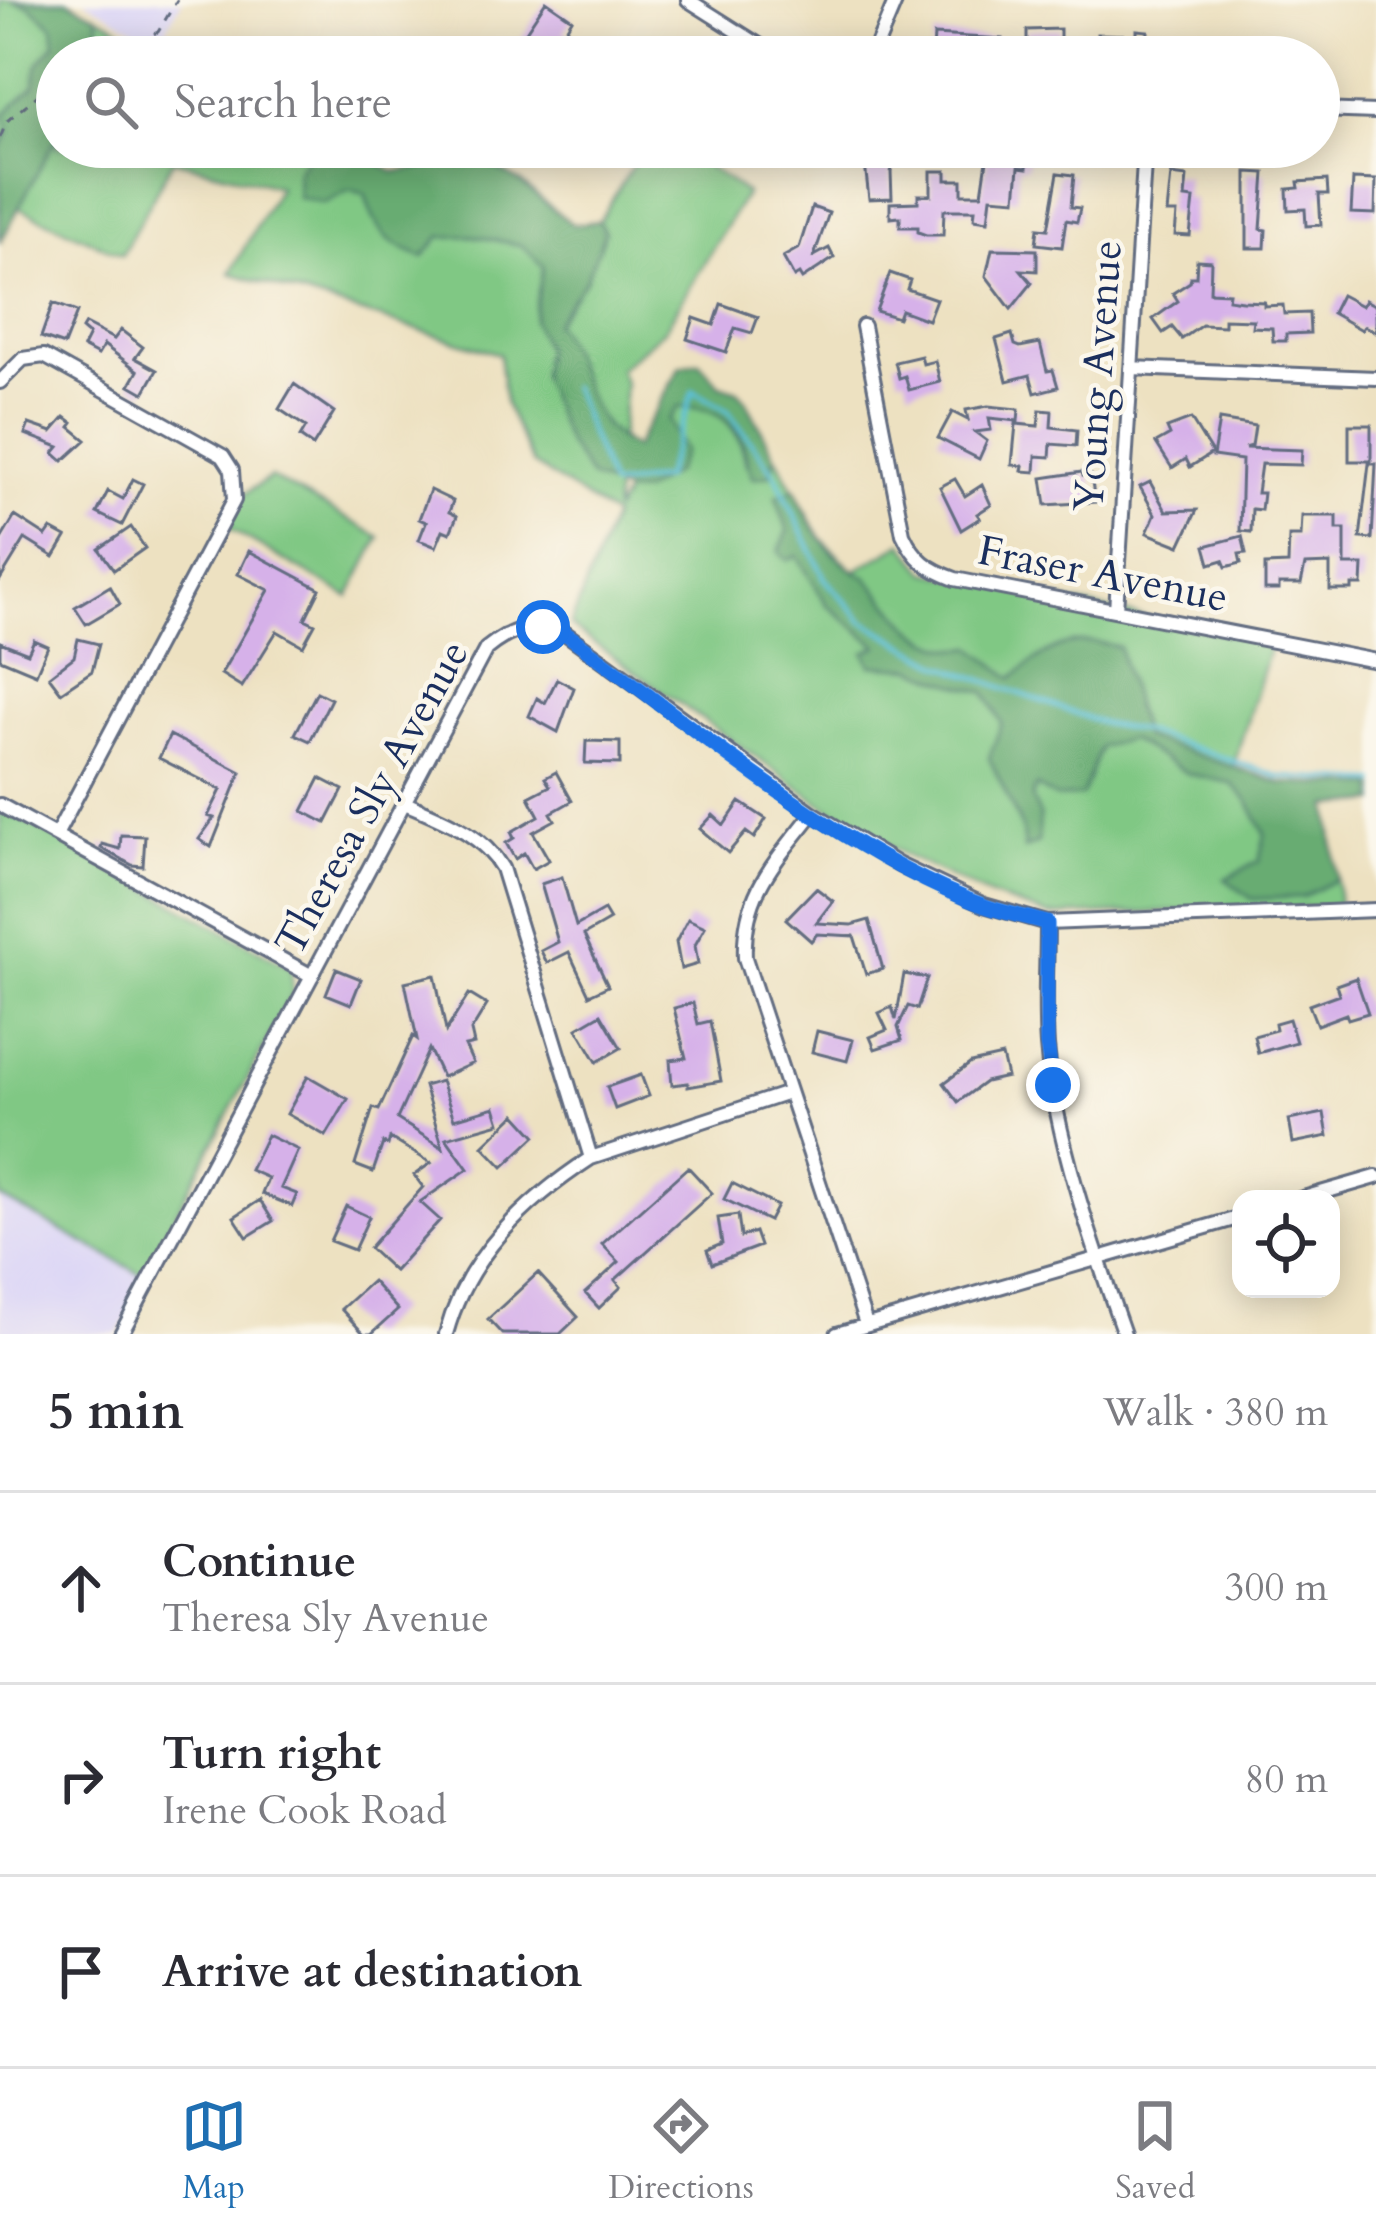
<!DOCTYPE html>
<html lang="en">
<head>
<meta charset="utf-8">
<style>
  :root { --surface:#fff; --page:#f2f2f3; --text:#2b2b33; --muted:#7c7c81; --line:#e1e1e2; --accent:#1f6fb2 }
  body { margin:0; font-family:Cardo,serif; background:var(--page); color:var(--text) }
  .controls { position:absolute; right:36px; bottom:36px; display:grid; overflow:hidden; border-radius:24px; box-shadow:0 6px 30px #0003 }
  .controls button { width:108px; height:108px; display:grid; place-items:center; padding:0; border:0; border-bottom:3px solid var(--line); background:var(--surface); color:var(--text); font:60px sans-serif }
  .stop { position:absolute; width:36px; height:36px; margin:-27px; border:9px solid #1a73e8; border-radius:50%; background:#fff }
  .stop.end { background:#1a73e8; border-color:#fff; box-shadow:0 3px 12px #0008 }
  .list { margin:0; padding:0; list-style:none }
  h2 { display:flex; justify-content:space-between; align-items:center; height:156px; margin:0; padding:0 48px; font-size:51px }
  h2 small { font-size:39px; font-weight:400; color:var(--muted) }
  .list li { display:grid; grid-template-columns:78px 1fr auto; gap:36px; align-items:center; box-sizing:border-box; height:192px; padding:0 48px; border-top:3px solid var(--line) }
  .list b { display:block; font-size:45px; white-space:nowrap }
  .list p { margin:0; font-size:39px; white-space:nowrap; color:var(--muted) }
  .list em { font-size:39px; font-style:normal; color:var(--muted) }
  .icon { flex:none; width:66px; height:66px; fill:none; stroke:currentColor; stroke-width:2; stroke-linecap:round; stroke-linejoin:round }
  .map { position:relative; flex:none; width:1376px; height:1334px; overflow:hidden }
  .search { position:absolute; background:var(--surface); box-shadow:0 6px 30px #0003; left:36px; right:36px; top:36px; height:132px; display:flex; align-items:center; gap:30px; box-sizing:border-box; padding:0 42px; border-radius:66px; color:var(--muted); font-size:45px }
  .sheet { height:732px; background:var(--surface) }
  nav { display:flex; justify-content:space-around; align-items:center; box-sizing:border-box; height:168px; border-top:3px solid var(--line); background:var(--surface); font-size:33px; color:var(--muted) }
  nav a { display:grid; justify-items:center; gap:6px }
  nav .on { color:var(--accent) }
  .map>svg:first-child { display:block }
  .built { fill:#dcd6f6 }
  .green { fill:#80c884; stroke:#4e7c71; stroke-width:3 }
  .forest { fill:#68ac72; stroke:#426e68; stroke-width:3 }
  .lines { fill:none; stroke-linecap:round; stroke-linejoin:round }
  .stream { stroke:#5cc1da; stroke-width:4.5 }
  .building { fill:#d6b1e9 }
  .street-casing { stroke:#646d81; stroke-width:18 }
  .path { stroke:#646d81; stroke-width:3; stroke-dasharray:9 9; stroke-linecap:butt }
  .street { stroke:#fff; stroke-width:12 }
  .route { stroke:#1a73e8; stroke-width:15 }
  .labels { text-anchor:middle; dominant-baseline:central; stroke-width:9; stroke-linejoin:round; paint-order:stroke }
  .street-label { font-size:42px; fill:#1b2f5e; stroke:#fbf7ec }
</style>
</head>
<body>
<div class="map">
<svg width="1376" height="1334" viewBox="0 0 1376 1334">
  <rect width="100%" height="100%" fill="#fbf7ec"/>
  <filter id="ink" filterUnits="userSpaceOnUse"><feTurbulence type="fractalNoise" baseFrequency=".00833" numOctaves="2"/><feDisplacementMap in="SourceGraphic" scale="24" xChannelSelector="R" yChannelSelector="G"/><feConvolveMatrix kernelMatrix="1 2 1 2 8 2 1 2 1" color-interpolation-filters="sRGB"/></filter>
  <filter id="wash" filterUnits="userSpaceOnUse"><feTurbulence type="fractalNoise" baseFrequency=".004" numOctaves="4" result="noise"/><feDisplacementMap in="SourceGraphic" scale="48" xChannelSelector="R" yChannelSelector="G"/><feGaussianBlur stdDeviation="2.7" result="paint"/><feColorMatrix in="noise" values="0 0 0 0 0 0 0 0 0 0 0 0 0 0 0 0 0 1.4 0 .05"/><feComposite in="paint" operator="in"/></filter>
  <g filter="url(#wash)">
    <rect width="100%" height="100%" fill="#ede1c1"/>
    <!-- built -->
    <path class="built" d="M84,0H182L159,43Z
      M0,1198L148,1279L118,1334H0Z"/>
    <!-- green -->
    <path class="green" d="M0,0H67L115,25L161,57H57V147H354L393,172L480,159L522,183L573,225L599,221L644,147H680L746,193L665,329L619,369L625,384L614,512L626,493L643,492L684,451L669,420L678,407C720,406 739,425 746,464L770,475L775,455L820,537L854,571L903,543L926,572L1271,643L1233,767L1281,783L1329,806L1339,906L1050,916L990,896L908,857L819,802L570,626L613,516L533,464L505,404L499,354L230,273L279,187L173,160L122,255L19,208L0,243Z
      M271,477L380,537L349,597L228,528L241,496Z
      M0,807L291,968L293,993L143,1275L0,1197Z"/>
    <!-- forest -->
    <path class="forest" d="M10,0H67L97,16L106,57H57V136L0,243V150L9,129L4,115L34,86L38,64L55,44L53,26L30,6Z
      M314,147H354L393,172L480,159L520,182L573,225L599,221L605,232L586,279L554,323C587,370 581,421 634,448L681,366L699,362L720,385L738,391L746,400L775,455L770,475L754,478C747,466 746,455 742,442C733,416 702,406 678,407L669,420L684,451L675,472L643,492L626,493L591,478L567,443L540,375L545,349L533,321L543,266L521,245L473,236L440,237L423,257C387,244 375,231 365,194L350,190L324,203L298,197L297,171Z
      M795,489C808,522 831,562 865,576C897,609 923,657 973,647L1012,678C1050,648 1069,633 1119,647L1143,737L1281,783L1376,786V802L1329,806L1337,879L1303,897L1252,899L1225,879L1259,861L1265,834L1249,802L1231,783L1189,774L1129,739L1100,747L1082,796L1056,798L1036,786L1032,798L1040,816L1038,843L1024,849L1022,828L989,758L1002,723L985,692L944,681L914,668L871,665L865,652L878,646L827,605L797,556L787,560L779,551L788,531L776,497Z"/>
    <g class="lines">
      <!-- stream -->
      <path class="stream" d="M572,387L611,487L664,478L693,391L728,411L775,474L825,579L863,621L941,665L1104,724L1146,732L1280,777L1376,782"/>
    </g>
    <g id="blocks">
      <!-- building -->
      <path class="building" d="M546,1L572,19L564,32L599,57H509Z
        M1060,29V54L1027,55V30Z
        M1137,30L1148,31L1147,48L1130,47V57L1096,56L1097,34L1137,35Z
        M934,35L1002,39L1001,54L957,57L958,51L933,50Z
        M989,147H1028L1027,168L1019,167L1016,199L991,197L988,221L974,219L975,210H944L943,235H926L918,232V227H900V217L890,218V203L918,202V195H931V171H946V180H962V194H982Z
        M899,152L900,164H894L891,172L892,198L869,199L865,164H869L868,153Z
        M1247,172L1265,173L1261,229L1266,230L1265,248H1247Z
        M1058,173L1074,175L1071,207L1080,208L1077,222L1066,220L1062,247L1036,244L1038,228L1048,229Z
        M1171,175L1187,177L1185,198L1194,199L1190,236L1175,235L1177,213H1167Z
        M1353,179L1376,180L1375,214L1351,213Z
        M1327,180L1328,194H1319L1321,225L1306,226L1305,209L1288,210L1287,189L1299,188L1298,182Z
        M812,207L829,213L814,256L829,248L834,258L802,279L799,274L794,277L783,257L799,248Z
        M992,249L1037,250V271L1021,270L1032,283L1011,309L986,276Z
        M1197,260L1211,261L1210,292L1229,293L1228,299L1242,301L1264,302V306L1283,305L1284,314L1309,313L1310,333L1286,334V341H1273L1272,328L1252,327L1253,320L1224,319V326L1202,325L1182,339L1172,327L1163,333L1153,319L1178,301L1173,293L1190,282L1191,277H1196Z
        M890,273L910,280L907,289L936,299L928,320L901,310L898,318L876,311Z
        M1341,295L1362,306L1365,300L1376,306V332L1364,326L1362,330L1332,313Z
        M53,303L77,312L64,345L41,337Z
        M721,304L758,317L752,333L735,328L726,352L687,339L694,318L714,325Z
        M85,324L114,339L121,330L143,347L135,358L157,370L144,393L130,385L138,371L104,345L98,355L83,347L89,335L82,329Z
        M1012,334L1015,345L1020,347L1040,343L1047,371L1053,370L1058,387L1035,393L1030,375L1007,381L996,339Z
        M921,356L923,364L935,361L940,382L909,390L905,376L899,378L895,362Z
        M294,384L334,412L313,446L300,437L306,427L279,409Z
        M988,406L1019,409L1018,421L989,418L991,430L975,432L987,441L979,459L938,438L952,412L968,420L966,410Z
        M1040,410L1052,411L1051,427L1077,430L1076,446L1051,444L1050,457L1036,456L1035,472L1022,471L1023,466L1012,465L1016,424L1038,426Z
        M65,417L73,423L70,427L86,440L63,461L54,453L59,447L25,434L29,424L52,432Z
        M1191,419L1212,453L1190,467L1186,459L1172,468L1156,443L1170,435L1167,428Z
        M1219,420L1255,426L1252,446L1245,448L1302,450L1301,465L1261,464L1257,493H1263L1261,510L1252,509L1251,532L1240,531L1242,460L1213,456Z
        M1349,425H1371V461H1349Z
        M1369,464H1376L1372,539L1360,538Z
        M1082,472L1083,476L1091,475L1095,502L1046,505L1042,478Z
        M133,479L143,484L122,525L97,513L108,491L123,499Z
        M955,479L965,496L982,485L991,505L977,514L980,518L961,530L940,487Z
        M1150,482L1166,511L1197,510L1180,546L1147,533L1155,514L1140,487Z
        M430,490L453,501L449,512L457,516L450,533L443,530L436,547L419,540L426,522L419,519Z
        M15,516L46,536L51,529L66,537L54,557L25,539L0,580V541Z
        M1302,516H1337V529H1345V565H1363L1362,585H1352V590H1330V564L1305,565L1301,584H1279V590H1265V565L1288,564L1289,536H1301Z
        M131,527L145,548L114,570L99,549Z
        M1242,536L1246,553L1239,554L1241,563L1226,567L1223,560L1210,564L1205,546Z
        M249,551L320,589L305,619L315,624L303,646L277,631L242,687L221,674L269,590L238,574Z
        M110,586L120,604L86,624L75,607Z
        M78,639L99,644L92,671L61,692L49,676L74,657Z
        M34,640L48,646L36,674L0,659V642L28,653Z
        M557,679L574,688L558,732L529,716L537,698L545,703Z
        M317,692L331,699L310,741L295,734Z
        M170,735L241,772L211,847L199,839L214,818L208,816L221,790L159,758Z
        M586,741L620,742V764L585,763Z
        M556,772L572,801L551,813L555,820L533,832L549,860L533,869L524,853L515,859L506,843L514,838L511,832L539,816L529,797L550,786L545,778Z
        M320,778L343,790L326,823L303,811Z
        M740,802L766,819L754,838L746,832L728,853L700,829L713,815L724,825Z
        M121,835L145,836L143,866L132,865L101,848L102,844L120,849Z
        M562,877L576,926L604,910L610,920L584,935L608,986L589,995L569,952L547,963L541,951L558,942L541,884Z
        M816,888L833,901L816,923L852,925L869,920L883,969L866,974L854,936L817,934L811,941L786,919Z
        M688,919L705,927L695,945L698,964L681,969L676,942Z
        M336,969L361,979L351,1004L326,994Z
        M904,974L927,978L917,1009L908,1006L898,1027L902,1040L875,1049L870,1037L887,1030L879,1013L892,1007L896,1020Z
        M435,975L446,1031L469,994L487,1005L471,1031L474,1044L465,1046L473,1063L442,1077L429,1049L397,1119L443,1148L424,1086L441,1081L454,1119L495,1107L500,1123L446,1138L468,1169L420,1202L440,1220L394,1271L369,1248L423,1187L414,1175L431,1163L390,1138L388,1145L383,1143L373,1172L355,1165L373,1108L379,1110L413,1036L417,1039L405,982Z
        M1356,978L1368,1013L1348,1019L1346,1014L1317,1025L1309,1005L1339,994L1336,985Z
        M693,1003L698,1024L710,1021L721,1081L688,1087V1083L672,1085L670,1060L686,1058L674,1008Z
        M601,1014L621,1048L597,1062L577,1028Z
        M1289,1019L1296,1042L1258,1053L1254,1036L1276,1030L1275,1023Z
        M817,1031L853,1040L847,1061L812,1052Z
        M1002,1056L1007,1077L985,1082L958,1102L944,1083L971,1063Z
        M641,1075L649,1096L615,1109L607,1087Z
        M308,1076L348,1099L326,1136L287,1114Z
        M1324,1113L1328,1136L1293,1143L1289,1120Z
        M516,1114L536,1136L503,1167L483,1146Z
        M267,1135L298,1150L281,1188L297,1194L292,1206L262,1194L268,1178L250,1170Z
        M688,1167L712,1193L615,1280L621,1287L599,1308L585,1293L619,1262L602,1244Z
        M732,1183L777,1206L769,1221L724,1199Z
        M260,1200L273,1221L247,1237L234,1217Z
        M346,1206L369,1217L354,1250L330,1241Z
        M738,1215L741,1237L755,1232L760,1246L712,1264L707,1250L722,1244L718,1218Z
        M538,1273L578,1317L560,1334H502L488,1319Z
        M372,1281L398,1310L371,1334H364L341,1309Z"/>
    </g>
  </g>
  <g filter="url(#ink)">
    <use href="#blocks" fill-opacity="0" stroke="#646d81" stroke-width="3"/>
    <g class="lines">
      <!-- street casing -->
      <g class="street-casing">
        <path id="street" d="M688,0L778,57
          M872,57L896,0
          M1319,110L1376,112
          M863,326L903,534C915,560 928,569 955,579L1376,661
          M1131,368L1376,378
          M0,382L23,359L44,356L223,456L232,470L234,500L56,835
          M1116,610L1145,147
          M403,802C440,819 480,831 502,868L591,1158
          M0,805L312,976
          M813,813C776,861 742,893 745,958L866,1324
          M1047,923C1047,963 1044,1005 1047,1045C1054,1134 1094,1249 1124,1334
          M1300,1199L1376,1177
          M121,1334L486,649C513,627 532,624 565,633L813,813L899,865L984,905L1047,923L1376,910
          M446,1334C467,1256 525,1201 591,1158L788,1093
          M837,1334L1241,1217"/>
      </g>
      <!-- path -->
      <path class="path" d="M105,57L158,32L177,0
        M0,138L7,121L57,79"/>
      <!-- street -->
      <use href="#street" class="street"/>
    </g>
  </g>
  <g class="lines" filter="url(#ink)">
    <!-- route -->
    <path class="route" d="M543,627L565,633C690,724 840,853 985,906C1005,913 1027,917 1047,923V1044L1053,1085"/>
  </g>
  <g class="labels">
    <!-- street labels -->
    <g class="street-label">
      <text transform="translate(1098 376) rotate(-86)">Young Avenue</text>
      <text transform="translate(1103 574) rotate(11)">Fraser Avenue</text>
      <text transform="translate(372 798) rotate(-61)">Theresa Sly Avenue</text>
    </g>
  </g>
</svg>
<div class="controls">
<button><svg class="icon" aria-label="locate" viewBox="0 0 24 24"><circle cx="12" cy="12" r="6"/><path d="M12 2v4M12 18v4M2 12h4M18 12h4"/></svg></button>
</div>
<div class="stop" style="left:543px;top:627px"></div>
<div class="stop end" style="left:1053px;top:1085px"></div>
<div class="search"><svg class="icon" aria-label="search" viewBox="0 0 24 24"><circle cx="10" cy="10" r="6"/><path d="M15 15l6 6"/></svg>Search here</div>
</div>
<section class="sheet">
<h2>5 min<small>Walk · 380 m</small></h2>
<ul class="list">
<li><svg class="icon" aria-label="ahead" viewBox="0 0 24 24"><path d="M12 20V5M6 11l6-6 6 6"/></svg><div><b>Continue</b><p>Theresa Sly Avenue</p></div><em>300 m</em></li>
<li><svg class="icon" aria-label="right" viewBox="0 0 24 24"><path d="M7 20v-9h11M14 6l5 5-5 5"/></svg><div><b>Turn right</b><p>Irene Cook Road</p></div><em>80 m</em></li>
<li><svg class="icon" aria-label="arrive" viewBox="0 0 24 24"><path d="M6 21V4h12l-3 4 3 4H6"/></svg><div><b>Arrive at destination</b></div></li>
</ul>
</section>
<nav>
<a class="on"><svg class="icon" aria-label="map" viewBox="0 0 24 24"><path d="M3 6l6-2 6 2 6-2v14l-6 2-6-2-6 2zM9 4v14M15 6v14"/></svg>Map</a>
<a><svg class="icon" aria-label="directions" viewBox="0 0 24 24"><path d="M12 3l9 9-9 9-9-9zM9 14v-3h6M13 9l2 2-2 2"/></svg>Directions</a>
<a><svg class="icon" aria-label="saved" viewBox="0 0 24 24"><path d="M7 4h10v16l-5-4-5 4z"/></svg>Saved</a>
</nav>
</body>
</html>
